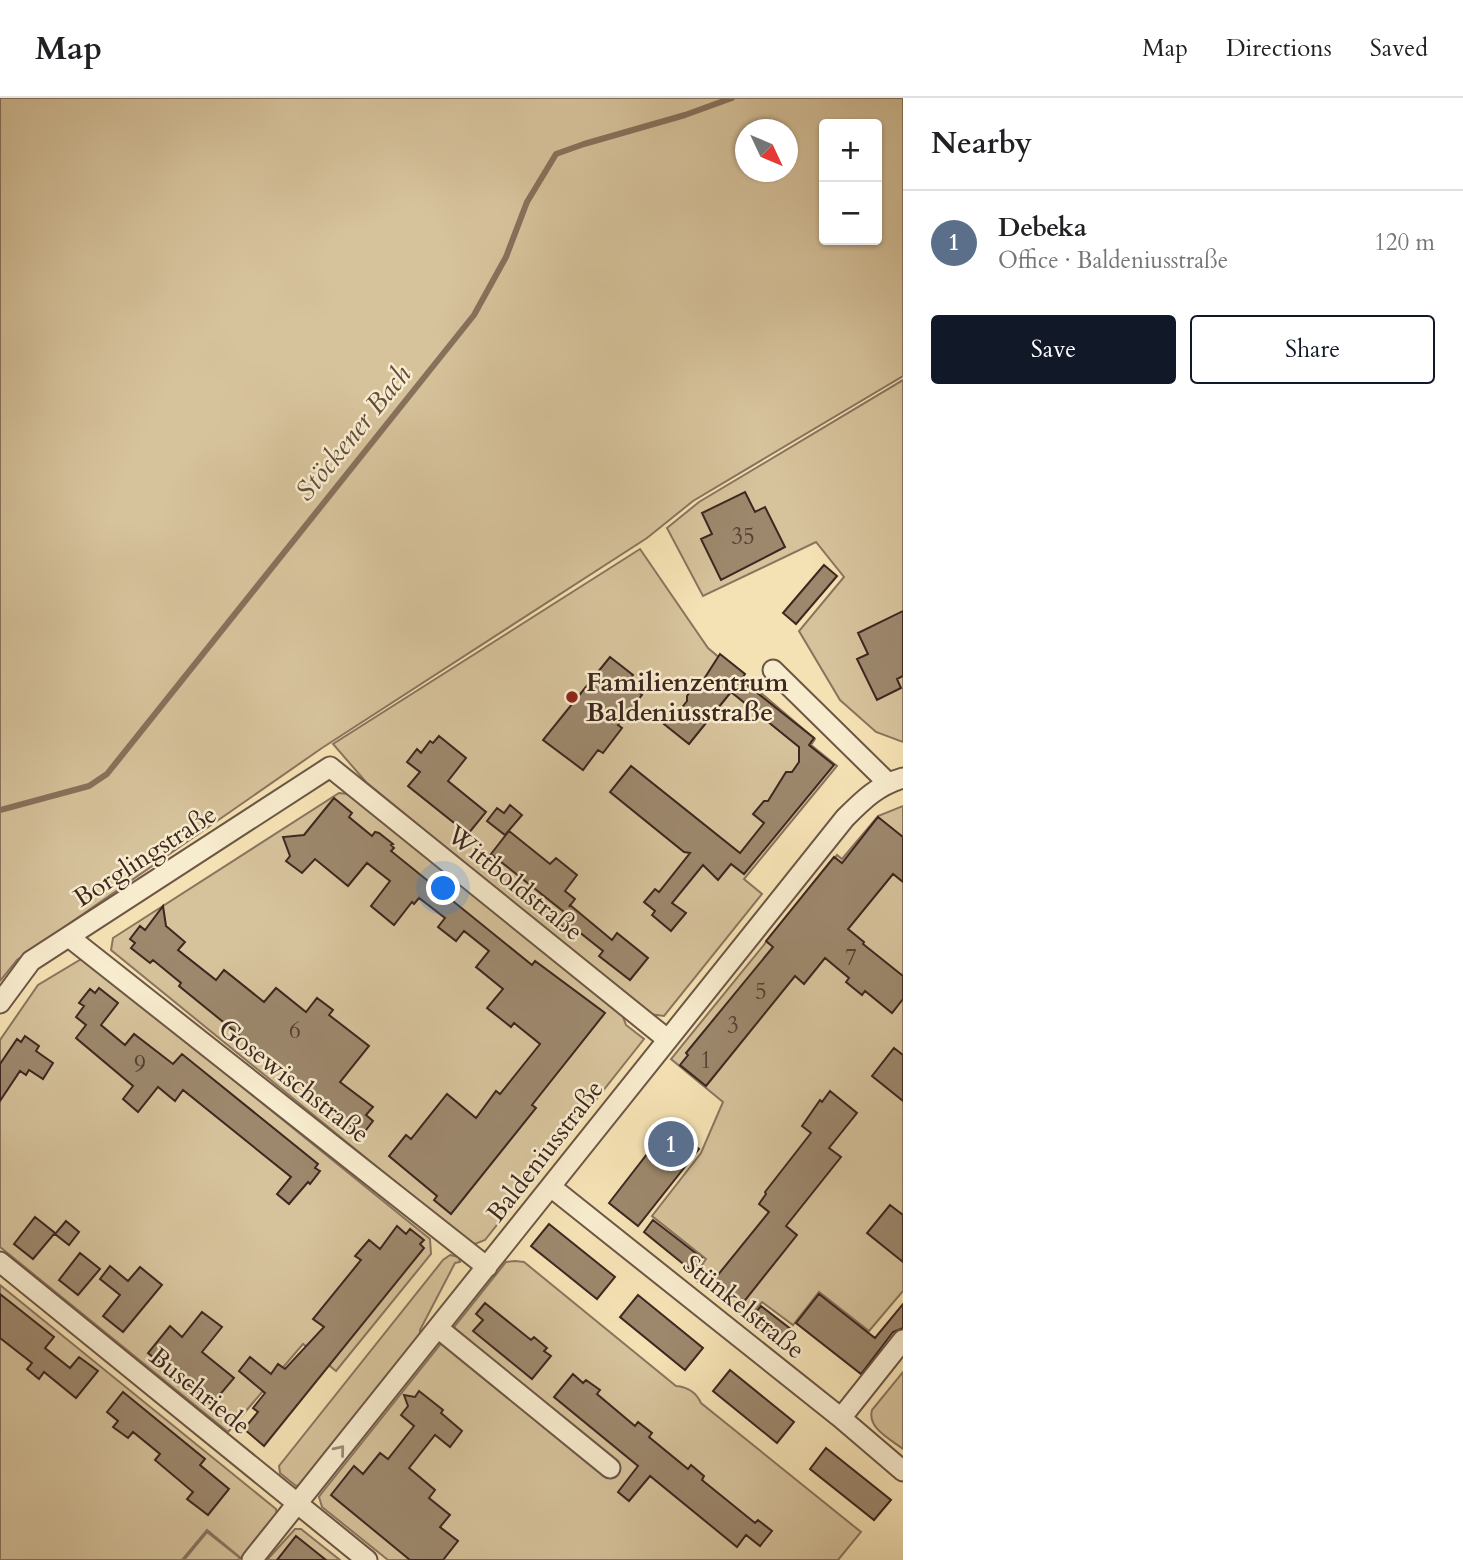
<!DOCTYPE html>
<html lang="en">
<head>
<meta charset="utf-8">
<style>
  :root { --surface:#fff; --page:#f6f6f6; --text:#202124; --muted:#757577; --line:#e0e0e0; --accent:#111827 }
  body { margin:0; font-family:Cardo,serif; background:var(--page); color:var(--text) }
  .controls { position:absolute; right:21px; top:21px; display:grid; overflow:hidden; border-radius:7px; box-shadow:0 2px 5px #0004 }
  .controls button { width:63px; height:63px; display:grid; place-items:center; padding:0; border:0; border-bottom:2px solid var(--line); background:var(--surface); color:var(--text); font:35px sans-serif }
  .compass { position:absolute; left:735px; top:21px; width:63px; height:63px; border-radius:50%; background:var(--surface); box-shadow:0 2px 5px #0004; rotate:134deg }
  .you { position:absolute; left:444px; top:791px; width:24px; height:24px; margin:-18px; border:5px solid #fff; border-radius:50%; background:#1a73e8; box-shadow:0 0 0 10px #1a73e833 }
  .badge { display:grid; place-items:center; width:46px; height:46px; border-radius:50%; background:var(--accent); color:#fff; font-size:23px; font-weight:700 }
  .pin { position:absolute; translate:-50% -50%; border:4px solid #fff; box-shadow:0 2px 7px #0006 }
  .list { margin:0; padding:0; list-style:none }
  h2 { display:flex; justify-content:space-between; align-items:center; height:91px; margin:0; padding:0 28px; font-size:30px }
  h2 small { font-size:23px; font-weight:400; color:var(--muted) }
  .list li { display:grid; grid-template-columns:46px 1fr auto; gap:21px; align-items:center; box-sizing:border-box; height:105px; padding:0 28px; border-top:2px solid var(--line) }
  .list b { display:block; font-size:26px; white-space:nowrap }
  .list p { margin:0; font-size:23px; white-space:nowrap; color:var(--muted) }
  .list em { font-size:23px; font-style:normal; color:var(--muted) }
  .actions { display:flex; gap:14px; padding:21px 28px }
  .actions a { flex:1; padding:16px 0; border:2px solid var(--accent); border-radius:7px; text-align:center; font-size:24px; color:var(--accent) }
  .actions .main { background:var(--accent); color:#fff }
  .map { position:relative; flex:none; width:903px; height:1462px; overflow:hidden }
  header { display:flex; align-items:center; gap:42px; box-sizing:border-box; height:98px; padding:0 35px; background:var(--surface); border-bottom:2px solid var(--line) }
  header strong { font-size:33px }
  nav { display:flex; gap:38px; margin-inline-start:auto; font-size:24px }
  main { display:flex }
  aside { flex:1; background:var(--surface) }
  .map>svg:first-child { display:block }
  .green { fill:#d6c29b; stroke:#8a745e; stroke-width:2; fill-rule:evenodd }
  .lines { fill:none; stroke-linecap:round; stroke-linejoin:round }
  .stream { stroke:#87715b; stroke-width:6 }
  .building { fill:#9d886d; stroke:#3e2720; stroke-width:2 }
  .minor-casing { stroke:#6c5645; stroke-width:23 }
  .minor { stroke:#f8ecce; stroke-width:19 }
  .oneway { stroke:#9b8a77 }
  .poi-dot { fill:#8f2418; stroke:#f8ecce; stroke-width:2.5 }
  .labels { text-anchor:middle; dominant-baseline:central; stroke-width:5; stroke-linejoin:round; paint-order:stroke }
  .number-label { font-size:23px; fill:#563f33 }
  .poi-label { font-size:26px; font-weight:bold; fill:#3e2720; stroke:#f8ecce; text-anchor:start }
  .street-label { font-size:26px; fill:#3e2720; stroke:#f8ecce }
  .water-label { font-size:28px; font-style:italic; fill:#624c3d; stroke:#f8ecce }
</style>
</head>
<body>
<header>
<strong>Map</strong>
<nav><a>Map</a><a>Directions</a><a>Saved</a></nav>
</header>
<main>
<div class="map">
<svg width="903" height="1462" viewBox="0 0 903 1462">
  <rect width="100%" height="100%" fill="#f5e2b4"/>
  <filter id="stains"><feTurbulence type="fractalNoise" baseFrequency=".00286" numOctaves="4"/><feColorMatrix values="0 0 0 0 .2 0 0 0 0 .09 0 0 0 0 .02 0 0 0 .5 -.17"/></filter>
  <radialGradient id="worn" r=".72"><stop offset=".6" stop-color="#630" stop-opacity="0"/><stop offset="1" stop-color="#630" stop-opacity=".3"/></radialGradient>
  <!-- green -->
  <path class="green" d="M0,0H903V278L693,403L647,440L322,650L17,862L0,883ZM824,26H877V142H824ZM746,32H788V74H746Z
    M903,282V644L876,634L840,602L799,533L844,479L816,444L703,498L667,430L699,404Z
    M640,451L708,550L815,641L811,647L837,668L744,781L762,796L664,918L649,916L366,684L333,646Z
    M339,695L348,696L622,916L626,927L644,941L485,1142L475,1146L468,1143L111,852L113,840Z
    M903,708V1193L869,1233L819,1194L793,1227L762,1204L747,1222L693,1180L706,1161L652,1118L701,1055L723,1004L671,961L837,757L842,761L878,718Z
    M83,860L430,1141L431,1156L336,1273L303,1246L228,1334L0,1149V942L38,887Z
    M450,1157L459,1159L460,1164L455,1165L420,1232V1241L300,1387L296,1388L280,1375L279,1368L443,1162Z
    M515,1163L524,1164L676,1288C688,1289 696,1294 701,1305L861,1434L838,1462H388L322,1409L319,1399L321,1396L506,1164Z
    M0,1187L276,1411L277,1417L242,1461L207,1432L182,1462H0Z
    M903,1274V1351C890,1341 867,1330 872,1312Z
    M295,1431H301L340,1462H267Z
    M207,1434L240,1460L238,1462H184Z"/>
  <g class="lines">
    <!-- stream -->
    <path class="stream" d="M0,712L89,688L107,676L474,217L506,159L527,104L556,56L584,46L685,17L732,0"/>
  </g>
  <!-- building -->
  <path class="building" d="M745,394L755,414L765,409L785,449L721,482L701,441L712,436L702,415Z
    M824,467L837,478L796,526L783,515Z
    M903,513V578L897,581L901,590L877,602L857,561L868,556L858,535Z
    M720,556L745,576L741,582L814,640L809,647L834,667L744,776L731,766L718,782L703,767L672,805L686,815L671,833L652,817L655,813L644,804L655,791L659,794L690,755L684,754L610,694L631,668L740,755L764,725L753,716L764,703H768L786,674H792L799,664V649L731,594L689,646L664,626L674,614L680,612L687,603V598L697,584H702Z
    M610,559L633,577L627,585L642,597L618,627L622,630L603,655L598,652L583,672L543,642Z
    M439,638L466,660L448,683L486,714L468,736L408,688L420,674L407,664L417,651L421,655L430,643L433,645Z
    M334,700L352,715L349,719L372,738L375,734L379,735L393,746L391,747L394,750L391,753L532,867L535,863L605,915L532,1007L536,1010L451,1116L434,1102L437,1098L389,1058L406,1037L411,1041L447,996L476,1020L496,993L500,996L540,946L514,925L511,929L487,910L503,891L476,869L489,853L464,833L456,843L438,829L445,820L419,800L414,806L412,804L394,827L371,808L390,783L367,765L348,788L315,761L302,775L286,763L290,758L283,739L304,737Z
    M510,707L522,717L505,737L487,723L497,710L504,715Z
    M878,719L903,739V784L893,776L848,831L864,844L863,846L903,878V901L892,915L865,893L862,897L846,884L849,880L825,860L804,886L795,878L706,988L680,967L688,957L686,955L773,849L766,843L834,759L842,765Z
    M509,733L550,766L556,760L577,777L565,793L575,801L569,809L570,807L612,842L617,835L648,860L630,882L599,858L603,853L574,830L570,835L556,823L564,814L491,756Z
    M163,808L166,828L185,844L178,852L216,882L224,872L264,904L276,890L306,914L317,900L333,912L329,917L369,948L340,984L373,1009L366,1017L373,1023L362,1037L179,888L181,885L153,862L150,865L131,850L135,845L130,841L140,828L145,832Z
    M99,890L118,905L101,927L125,947L134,936L173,966L182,956L318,1066L315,1070L320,1073L310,1086L308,1084L289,1106L277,1096L291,1079L183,992L175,1003L158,989L138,1014L123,1001L133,988L76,940L86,927L76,919L84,908L79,905L90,891L95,895Z
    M25,938L39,948L36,953L53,965L43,981L29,972L26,977L20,973L0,1003V966L17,941L21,944Z
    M894,950L903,957V1003L872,978Z
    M830,993L857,1015L829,1050L841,1059L786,1128L797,1137L742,1206L713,1183L769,1114L759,1106L766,1096L765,1094L811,1035L802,1028L820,1002L822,1004Z
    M672,1024L694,1041L691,1045L699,1051L638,1128L609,1105Z
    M890,1107L903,1117V1164L867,1135Z
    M35,1119L55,1135L33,1161L14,1146Z
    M653,1122L702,1160L692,1173L644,1134Z
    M66,1123L79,1134L69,1147L55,1136Z
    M549,1126L615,1179L597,1201L531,1148Z
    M397,1128L406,1136L410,1131L424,1142L420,1146L424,1150L264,1348L244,1331L258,1314L253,1310L265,1295L239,1273L250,1259L271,1276L278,1266L285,1271L324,1229L313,1221L361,1162L355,1158L369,1142L380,1151Z
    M80,1155L100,1171L78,1197L59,1182Z
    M110,1168L128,1183L140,1169L162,1187L123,1234L103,1218L120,1197L100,1181Z
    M0,1196L54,1239L45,1250L70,1270L79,1259L98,1273L76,1300L44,1274L39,1281L27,1271L32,1265L0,1240Z
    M819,1196L875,1240L903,1206V1230L893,1234L861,1276L796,1225Z
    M638,1197L703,1250L685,1272L620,1219Z
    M485,1205L531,1242L534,1239L547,1250L544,1253L551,1258L532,1281L473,1233L483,1222L476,1216Z
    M761,1208L792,1232L780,1246L750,1222Z
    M202,1214L222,1229L202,1254L234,1280L212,1306L148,1255L170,1228L182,1239Z
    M730,1272L794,1324L777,1345L713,1293Z
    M573,1276L583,1285L586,1282L600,1292L597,1296L635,1328L638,1324L652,1335L649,1339L688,1371L691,1367L704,1378L702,1382L755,1425L758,1422L772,1433L760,1448L746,1437L737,1449L650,1378L629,1403L618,1394L638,1368L554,1299Z
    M419,1293L443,1312L441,1315L462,1333L450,1349L435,1337L409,1370L435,1392L429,1400L450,1417L440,1429L458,1443L443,1462H410L331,1397L354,1368L363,1376L380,1355L388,1361L414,1328L401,1317L408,1308L404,1297L415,1299Z
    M123,1294L205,1361L200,1367L229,1391L208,1417L187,1401L193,1394L155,1362L160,1356L133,1334L128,1340L113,1329L118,1323L107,1314Z
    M826,1350L891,1402L874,1422L810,1371Z
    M296,1438L326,1462H277Z"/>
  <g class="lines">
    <!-- minor casing -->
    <g class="minor-casing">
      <path id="minor" d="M773,572L887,684
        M69,839L487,1169
        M0,905L31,863L330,669L667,941
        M551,1089L841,1320L903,1373
        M0,1164L367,1462
        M438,1230L610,1370
        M841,1320L903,1242
        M252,1462L845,720C863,702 878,687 903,680"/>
    </g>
    <!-- minor -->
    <use href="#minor" class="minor"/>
  </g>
  <!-- one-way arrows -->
  <defs><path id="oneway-chevron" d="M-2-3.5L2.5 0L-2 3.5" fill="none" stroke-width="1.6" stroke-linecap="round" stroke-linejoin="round" transform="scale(1.75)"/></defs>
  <use class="oneway" href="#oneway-chevron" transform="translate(340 1352) rotate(-51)"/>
  <!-- markers -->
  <circle class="poi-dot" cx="572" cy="599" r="7"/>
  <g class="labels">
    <!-- number labels -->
    <g class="number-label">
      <text x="743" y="438">35</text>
      <text x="851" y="859">7</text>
      <text x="761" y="893">5</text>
      <text x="733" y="927">3</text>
      <text x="295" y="932">6</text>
      <text x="706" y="962">1</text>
      <text x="140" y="966">9</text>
    </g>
    <!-- poi labels -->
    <g class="poi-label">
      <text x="586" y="584">Familienzentrum<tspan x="586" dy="30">Baldeniusstraße</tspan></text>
    </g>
    <!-- street labels -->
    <g class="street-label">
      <text transform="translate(145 758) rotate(-33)">Borglingstraße</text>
      <text transform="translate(515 785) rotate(39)">Wittboldstraße</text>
      <text transform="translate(294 983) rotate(38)">Gosewischstraße</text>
      <text transform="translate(545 1053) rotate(-52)">Baldeniusstraße</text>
      <text transform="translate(744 1209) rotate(39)">Stünkelstraße</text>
      <text transform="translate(200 1293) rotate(39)">Buschriede</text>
    </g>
    <!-- water labels -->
    <g class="water-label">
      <text transform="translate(353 335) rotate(-51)">Stöckener Bach</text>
    </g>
  </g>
  <rect width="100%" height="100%" filter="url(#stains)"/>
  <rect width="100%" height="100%" fill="url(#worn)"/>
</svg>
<div class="controls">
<button>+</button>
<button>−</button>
</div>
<svg class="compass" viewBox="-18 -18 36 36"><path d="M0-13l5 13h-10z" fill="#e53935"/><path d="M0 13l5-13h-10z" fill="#757577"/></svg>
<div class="you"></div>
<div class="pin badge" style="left:671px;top:1046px;background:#5c6f8a">1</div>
</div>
<aside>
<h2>Nearby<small></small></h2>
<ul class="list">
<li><span class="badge" style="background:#5c6f8a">1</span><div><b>Debeka</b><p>Office · Baldeniusstraße</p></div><em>120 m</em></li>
</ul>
<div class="actions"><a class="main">Save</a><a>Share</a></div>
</aside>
</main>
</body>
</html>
